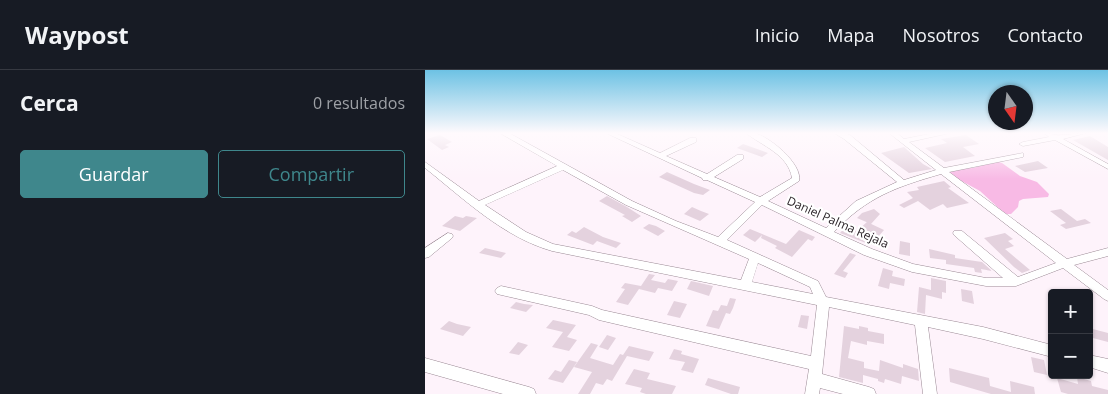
<!DOCTYPE html>
<html lang="es">
<head>
<meta charset="utf-8">
<style>
  :root { --surface:#171b24; --page:#242831; --text:#f1f3f6; --muted:#9ea1a6; --line:#363941; --accent:#3f878c }
  body { margin:0; font-family:"Open Sans",sans-serif; background:var(--page); color:var(--text) }
  .controls { position:absolute; right:15px; bottom:15px; display:grid; overflow:hidden; border-radius:5px; box-shadow:0 1px 4px #0004 }
  .controls button { width:45px; height:45px; display:grid; place-items:center; padding:0; border:0; border-bottom:1px solid var(--line); background:var(--surface); color:var(--text); font:25px sans-serif }
  .compass { position:absolute; left:563px; top:15px; width:45px; height:45px; border-radius:50%; background:var(--surface); box-shadow:0 1px 4px #0004; rotate:166deg }
  .list { margin:0; padding:0; list-style:none }
  h2 { display:flex; justify-content:space-between; align-items:center; height:65px; margin:0; padding:0 20px; font-size:21px }
  h2 small { font-size:16px; font-weight:400; color:var(--muted) }
  .actions { display:flex; gap:10px; padding:15px 20px }
  .actions a { flex:1; padding:11px 0; border:1px solid var(--accent); border-radius:5px; text-align:center; font-size:18px; color:var(--accent) }
  .actions .main { background:var(--accent); color:#fff }
  .map { position:relative; flex:none; width:683px; height:324px; overflow:hidden }
  header { display:flex; align-items:center; gap:30px; box-sizing:border-box; height:70px; padding:0 25px; background:var(--surface); border-bottom:1px solid var(--line) }
  header strong { font-size:24px }
  nav { display:flex; gap:28px; margin-inline-start:auto; font-size:18px }
  main { display:flex }
  aside { flex:1; background:var(--surface) }
  .map>svg:first-child { display:block }
  .green { fill:#f8bae5 }
  .building { fill:#e4d2de }
  .lines { fill:none; stroke-linecap:round; stroke-linejoin:round }
  .minor-casing { stroke:#9a8994; stroke-width:1 }
  .minor { fill:#fff; fill-rule:evenodd }
  .labels { text-anchor:middle; dominant-baseline:central; stroke-width:4.5; stroke-linejoin:round; paint-order:stroke }
  .street-label { font-size:12px; fill:#251e23; stroke:#fff }
</style>
</head>
<body>
<header>
<strong>Waypost</strong>
<nav><a>Inicio</a><a>Mapa</a><a>Nosotros</a><a>Contacto</a></nav>
</header>
<main>
<aside>
<h2>Cerca<small>0 resultados</small></h2>
<ul class="list">
</ul>
<div class="actions"><a class="main">Guardar</a><a>Compartir</a></div>
</aside>
<div class="map">
<svg width="683" height="324" viewBox="0 0 683 324">
  <rect width="100%" height="100%" fill="#fef3fb"/>
  <!-- green -->
  <path class="green" d="M571,91L577,93L595,106L612,112L624,124L623,127L598,129L594,131L593,137L586,144H580L555,121L531,108L519,99L548,98Z"/>
  <!-- building -->
  <path class="building" d="M15,65L27,72L20,75L24,77L17,80L2,69Z
    M541,65L554,74L538,77L550,86L520,92L500,78L522,73L516,69Z
    M665,66L683,77V90L648,70Z
    M318,74L335,80L343,83L337,87L312,78Z
    M479,77L498,94L507,99L484,103L456,83Z
    M613,91L623,98L600,102L590,96Z
    M242,102L269,114L285,120L278,125L269,123L234,107Z
    M519,111L526,117L523,118L544,133L522,138L518,134L505,140L493,131L479,138L474,135L488,128L482,122L494,120L492,117Z
    M182,126L202,137L216,146L207,152L197,146L200,145L174,131Z
    M267,137L276,141L284,144L275,151L259,144Z
    M449,139L455,144L446,154L432,148L437,143Z
    M636,139L652,151L660,149L666,153L641,159L635,155L641,153L625,141Z
    M30,146L38,148L41,146L52,148L35,161L17,156Z
    M442,152L459,160L446,175L415,163L421,156L432,161Z
    M224,154L231,156L240,161L233,166L218,158Z
    M159,157L178,167L196,173L191,178L172,171L168,175L142,165L147,161L151,163Z
    M325,159L361,174L374,160L390,167L387,171L383,169L367,187L350,178L352,176L336,168L337,165L330,172L318,165Z
    M580,163L588,169L583,171L589,176L580,179L605,200L597,203L589,197L559,168Z
    M475,171L485,173V186L474,184Z
    M60,178L81,183L76,188L54,183Z
    M504,179L530,185V188L557,192L567,201L556,199L557,203L550,202L549,198L521,194V190L505,188Z
    M425,183L431,185L418,201L423,203L420,208L409,204Z
    M458,198L468,201L467,206L480,209L479,216L465,213L464,219L453,216Z
    M224,204L230,205L226,210L240,213L243,209L253,211L247,221L233,218L230,223L214,219Z
    M506,208L521,211V223L517,222V229L501,225L500,244L492,242L494,217L506,220Z
    M266,211L288,216L284,226L262,219Z
    M200,213L216,216L203,235L191,232L200,219L196,218Z
    M536,219L547,221L549,234L537,231Z
    M305,228L311,229L308,238L305,244L301,243L294,259L281,256L288,240L293,241L296,235L302,236Z
    M249,231L262,234L255,248L242,245Z
    M91,232L99,234L108,235L101,242L85,238Z
    M376,245L384,246L382,259L373,257Z
    M128,250L151,255L142,267L152,270L144,281L127,277L138,262L121,258Z
    M24,251L32,254L46,257L38,266L15,259Z
    M419,256L434,259V256L443,258V261L459,264V274L442,271V275L426,271L423,288L439,292V298L454,301L455,290L478,298V294L493,299L494,311L477,306L476,314L460,309L459,313L453,311V309L438,305V313L414,307Z
    M664,258L683,263V272L664,267Z
    M182,265L191,268L183,280L174,277Z
    M93,272L103,275L94,285L84,283Z
    M166,273L173,275L165,288L188,295L195,284L198,285L204,276L229,282L224,291L202,286L187,311L182,309L178,315L171,313L165,324H153L167,302L149,297Z
    M249,279L257,281L256,284L274,289L268,303L256,300L260,292L244,289Z
    M606,287L619,290L622,305L609,302Z
    M144,290L152,292L138,313L123,309L130,300L136,302Z
    M524,298L564,308L565,316L586,322L585,311L609,317L610,324H566L525,312Z
    M209,299L225,303L222,309L251,316L247,324H221L215,322L217,318L200,314Z
    M652,307L666,311L667,316L683,320V324H643L636,322L632,308L653,314Z
    M283,308L315,317L313,324H306L280,315Z"/>
  <g class="lines">
    <!-- minor casing -->
    <g class="minor-casing">
      <path id="minor" d="M75,63H84L207,131L251,151L293,167L330,132L282,110H278L277,108L181,63H190L235,83L265,68H271V72L241,86L282,104L312,85H318V89L289,107L335,127L367,108C363,84 337,76 321,63C323,63 326,63 329,63C344,66 378,94 374,111L343,131L401,158L431,131L472,112L419,69L409,63H419L425,65L479,110L511,100L464,63H472L479,69L509,63H525L484,72L519,98L598,83V87L524,102L642,189L683,178V186L649,195L683,220V231L679,229L638,198L591,216H561L487,202L439,185L337,135L302,170L393,211L401,227L558,257L627,275V287L558,269L503,257L512,324H498L490,255L404,237L397,304L444,317L449,319L451,324H418L395,318L394,324H380L384,299L174,250L164,245L72,224L70,221L72,218L76,216L167,236L177,240L386,286L392,235L127,181C78,167 39,129 0,98V92L54,131L132,96ZM138,100L201,135L324,189L316,210L128,174L101,162L60,135ZM516,104L631,193L593,207L537,161H529L528,163L529,165L578,208H561L488,194L447,179L409,162C442,127 471,117 516,104ZM333,193L385,217L388,224L327,212Z
        M619,63C624,63 626,64 631,65C635,66 655,63 661,63L638,69L683,94V99L630,70L598,76L594,74L598,72L624,67Z
        M23,163L27,164L28,166L27,168L4,187L0,188V178Z
        M664,285L683,289V303L664,297Z
        M0,288L104,317L109,319L111,324H78L0,302Z"/>
    </g>
    <!-- minor -->
    <use href="#minor" class="minor"/>
  </g>
  <!-- sky -->
  <linearGradient id="sky" x2="0" y2="1"><stop stop-color="#6dc2e4"/><stop offset="0.58" stop-color="#fffafd"/><stop offset="1" stop-color="#fffafd" stop-opacity="0"/></linearGradient>
  <rect width="683" height="109" fill="url(#sky)"/>
  <g class="labels">
    <!-- street labels -->
    <g class="street-label">
      <text transform="translate(413 152) rotate(24)">Daniel Palma Rejala</text>
    </g>
  </g>
</svg>
<div class="controls">
<button>+</button>
<button>−</button>
</div>
<svg class="compass" viewBox="-18 -18 36 36"><path d="M0-13l5 13h-10z" fill="#e53935"/><path d="M0 13l5-13h-10z" fill="#9ea1a6"/></svg>
</div>
</main>
</body>
</html>
